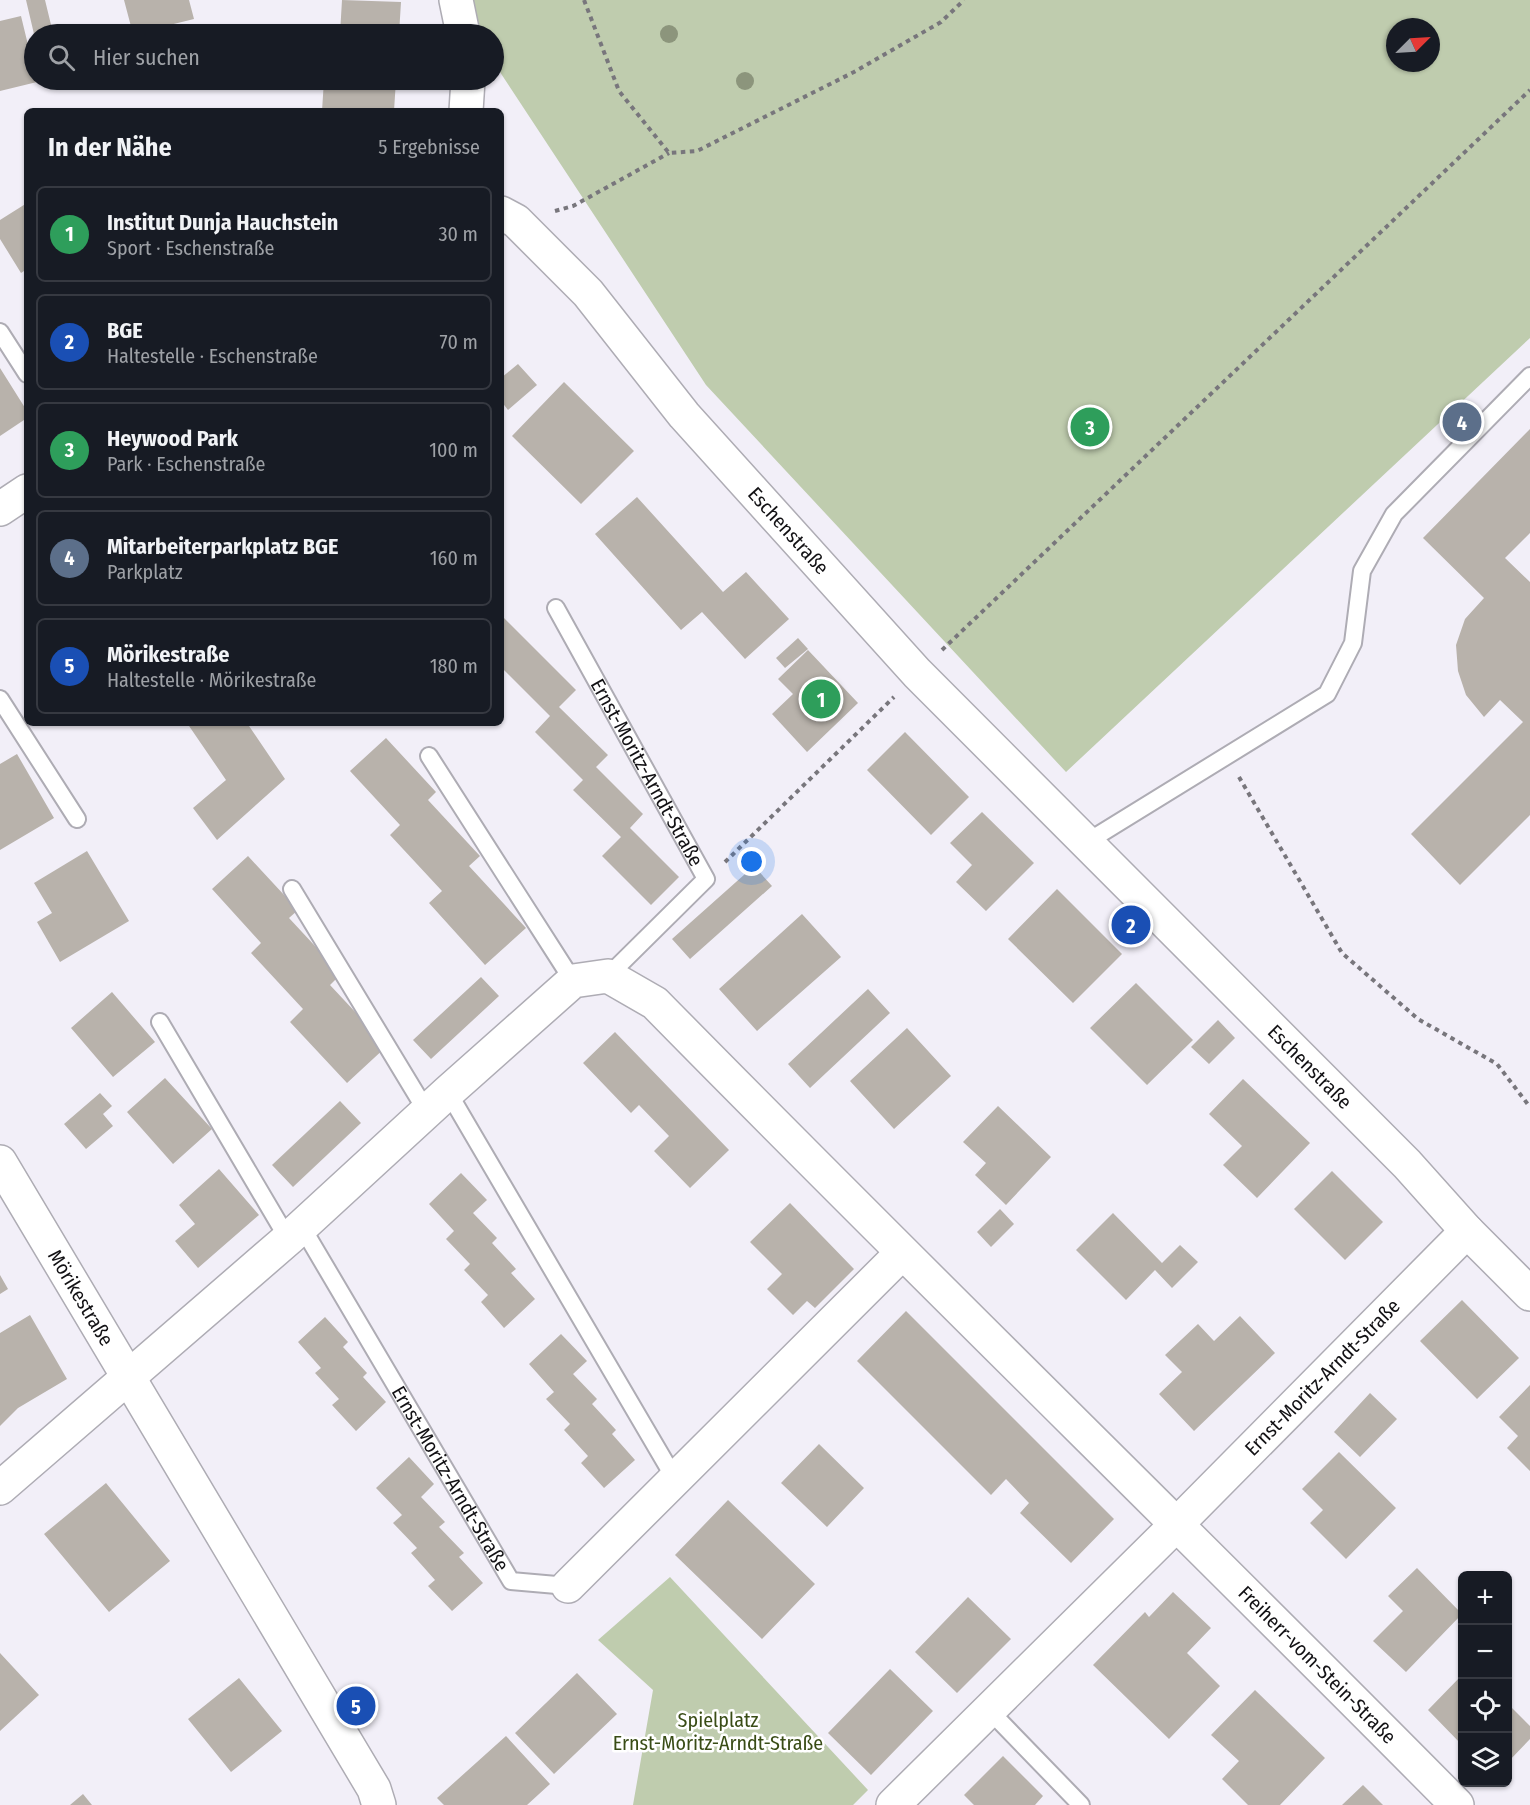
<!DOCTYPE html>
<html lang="de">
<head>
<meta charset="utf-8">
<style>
  :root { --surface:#171b24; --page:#242831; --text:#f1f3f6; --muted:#9ea1a6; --line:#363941; --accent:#b899cf }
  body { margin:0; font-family:"Fira Sans Condensed",sans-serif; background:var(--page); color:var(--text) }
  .controls { position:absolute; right:18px; bottom:18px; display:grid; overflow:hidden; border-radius:9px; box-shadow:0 2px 4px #0004 }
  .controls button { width:54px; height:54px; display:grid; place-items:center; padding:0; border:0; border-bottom:2px solid var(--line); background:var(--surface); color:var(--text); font:30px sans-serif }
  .compass { position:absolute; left:1386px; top:18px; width:54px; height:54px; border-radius:50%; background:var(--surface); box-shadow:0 2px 4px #0004; rotate:66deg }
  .you { position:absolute; left:752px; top:862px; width:21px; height:21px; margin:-15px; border:4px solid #fff; border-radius:50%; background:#1a73e8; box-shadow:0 0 0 9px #1a73e833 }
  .badge { display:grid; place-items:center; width:39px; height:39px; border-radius:50%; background:var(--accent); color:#fff; font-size:20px; font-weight:700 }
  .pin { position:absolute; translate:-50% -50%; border:3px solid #fff; box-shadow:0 2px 6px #0006 }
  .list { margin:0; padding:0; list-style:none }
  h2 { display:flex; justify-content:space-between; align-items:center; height:78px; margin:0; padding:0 24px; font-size:26px }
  h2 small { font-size:20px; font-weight:400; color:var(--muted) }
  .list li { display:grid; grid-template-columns:39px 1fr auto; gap:18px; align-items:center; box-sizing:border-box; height:96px; margin:0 12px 12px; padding:0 12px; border:2px solid var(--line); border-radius:9px }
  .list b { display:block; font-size:22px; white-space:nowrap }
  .list p { margin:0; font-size:20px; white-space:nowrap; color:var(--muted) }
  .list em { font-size:20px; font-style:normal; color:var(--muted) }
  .icon { flex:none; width:33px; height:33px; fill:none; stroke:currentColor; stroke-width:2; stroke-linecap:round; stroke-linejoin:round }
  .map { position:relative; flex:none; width:1530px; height:1805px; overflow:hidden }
  .search { position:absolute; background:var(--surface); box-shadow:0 2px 4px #0004; left:24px; top:24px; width:480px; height:66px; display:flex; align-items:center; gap:15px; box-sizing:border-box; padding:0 21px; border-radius:33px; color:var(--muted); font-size:22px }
  .panel { position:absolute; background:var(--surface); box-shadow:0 2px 4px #0004; left:24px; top:108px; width:480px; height:618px; border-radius:9px }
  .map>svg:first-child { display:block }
  .green { fill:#bfccae; fill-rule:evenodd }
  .building { fill:#b8b2ab }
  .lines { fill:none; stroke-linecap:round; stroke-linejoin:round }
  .service-casing { stroke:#aeacb4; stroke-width:20 }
  .minor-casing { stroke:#aeacb4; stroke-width:36 }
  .path { stroke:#78767c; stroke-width:4; stroke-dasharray:4.5 4.5; stroke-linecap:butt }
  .service { stroke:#fff; stroke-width:16 }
  .minor { stroke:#fff; stroke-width:33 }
  .tree { fill:#8c957c }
  .labels { text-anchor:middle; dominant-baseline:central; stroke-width:5; stroke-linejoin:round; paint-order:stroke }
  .street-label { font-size:20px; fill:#121114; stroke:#fff }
  .park-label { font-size:20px; fill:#394c16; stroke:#fff }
</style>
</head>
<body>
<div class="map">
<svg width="1530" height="1805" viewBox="0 0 1530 1805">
  <rect width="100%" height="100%" fill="#f2eff8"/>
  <!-- green -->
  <path class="green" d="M473,0H1530V338L1066,772L706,385L494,63V34H480ZM1395,27H1431V63H1395Z
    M670,1577L868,1790L853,1805H633L653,1690L598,1640Z"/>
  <!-- building -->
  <path class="building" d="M26,0H45L53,33L34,34Z
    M124,0H189L194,19L133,34Z
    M342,0L401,2L399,34H340Z
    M21,16L37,82L0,91V21Z
    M324,80H396L394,111H322Z
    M27,203V269L21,273L0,239V220Z
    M518,364L537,385L508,410L501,401V378Z
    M0,368L27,411V418L0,436Z
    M564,382L634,451L581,504L512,436Z
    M1530,429V533L1505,558L1530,582V815L1460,885L1411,834L1523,722L1500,700L1484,717L1466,695L1458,671L1456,645L1465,619L1484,598L1423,538Z
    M637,497L723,592L746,572L789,619L745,659L702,612L681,630L595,534Z
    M504,618L576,690L559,707L608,755L596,767L643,814L630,828L679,877L651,905L602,856L621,837L573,790L583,780L535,732L550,716L501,667V621Z
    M798,638L808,649L785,668L776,658Z
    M808,650L858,703L807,752L772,714L793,694L778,679Z
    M187,723H247L285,779L217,840L193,808L226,780Z
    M905,732L969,797L931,835L867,770Z
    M386,738L436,792L428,800L480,856L469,866L526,928L485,965L429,903L442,891L390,835L400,825L350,771Z
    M17,754L54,818L0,850V764Z
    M982,812L1034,863L986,911L956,882L972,865L950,843Z
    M87,851L129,921L60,962L37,922L52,913L34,883Z
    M248,856L298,910L289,918L341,974L330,985L387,1046L347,1083L290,1022L303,1009L251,953L261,943L212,889Z
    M754,866L772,886L690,959L672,939Z
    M1057,889L1122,954L1073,1003L1008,939Z
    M802,914L841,957L757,1031L719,989Z
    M481,977L499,996L431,1059L413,1040Z
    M1136,983L1193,1040L1147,1085L1090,1028Z
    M868,989L890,1013L810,1088L788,1064Z
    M112,992L155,1042L113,1077L71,1028Z
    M1218,1020L1235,1038L1209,1064L1191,1047Z
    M907,1028L951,1076L894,1129L850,1081Z
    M615,1032L729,1150L690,1188L654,1151L669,1136L639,1105L631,1113L583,1063Z
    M165,1078L212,1129L173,1164L127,1112Z
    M1243,1079L1310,1143L1257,1198L1223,1165L1242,1146L1209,1114Z
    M100,1093L112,1106L103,1114L113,1126L86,1149L64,1124Z
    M340,1101L361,1123L293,1187L272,1165Z
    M998,1106L1051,1157L1006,1205L975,1175L986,1163L963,1142Z
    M219,1169L259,1215L198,1268L175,1241L195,1224L179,1205Z
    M1332,1171L1383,1222L1345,1260L1294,1209Z
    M461,1173L487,1200L473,1213L497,1238L492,1243L516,1269L511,1273L535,1299L504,1328L481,1302L488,1295L464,1270L470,1264L446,1239L454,1231L429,1204Z
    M790,1203L854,1269L815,1308L807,1301L793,1315L767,1289L782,1274L750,1242Z
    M1000,1209L1014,1224L991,1247L977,1232Z
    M1113,1213L1162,1263L1180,1245L1198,1262L1172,1288L1155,1270L1126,1300L1076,1250Z
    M0,1275L8,1289L0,1294Z
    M1462,1300L1519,1358L1477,1399L1420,1341Z
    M906,1311L1114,1519L1071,1563L1020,1513L1029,1503L1006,1479L991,1495L857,1361Z
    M30,1315L67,1379L18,1408L0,1426V1333Z
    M1240,1316L1275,1353L1194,1431L1159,1394L1182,1372L1165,1355L1198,1324L1214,1341Z
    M325,1317L348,1342L343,1347L367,1373L363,1377L386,1402L356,1431L332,1405L339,1399L315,1373L321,1368L298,1342Z
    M561,1334L587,1361L573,1374L597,1399L592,1404L616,1430L612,1434L635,1460L604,1488L581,1463L588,1456L564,1430L570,1424L546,1399L554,1392L529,1364Z
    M1530,1385V1471L1507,1448L1518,1436L1499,1417Z
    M1370,1393L1397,1419L1360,1457L1334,1432Z
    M819,1444L864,1488L827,1527L781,1483Z
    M1339,1452L1396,1508L1346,1559L1310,1523L1323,1510L1302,1489Z
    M409,1457L434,1484L421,1497L445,1522L439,1527L464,1553L459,1557L483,1583L452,1611L428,1586L435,1580L411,1553L417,1548L393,1523L402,1515L376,1488Z
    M106,1483L170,1561L109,1612L44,1534Z
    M728,1500L815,1584L762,1639L675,1555Z
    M1417,1568L1462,1614L1406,1672L1373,1641L1403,1611L1388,1596Z
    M1173,1592L1211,1628L1187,1653L1220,1686L1169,1739L1093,1665L1145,1612L1149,1617Z
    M968,1597L1011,1639L957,1693L915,1652Z
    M0,1653L39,1695L0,1731Z
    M890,1669L933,1711L871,1775L828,1733Z
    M577,1673L617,1714L554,1774L515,1733Z
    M1462,1675V1745L1428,1710Z
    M239,1678L282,1731L231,1772L188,1719Z
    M1255,1690L1325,1758L1280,1805H1248L1222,1779L1239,1761L1211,1735Z
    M1508,1704L1530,1726V1739L1508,1762Z
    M506,1736L550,1784L527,1805H444L437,1798Z
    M1003,1756L1043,1796L1035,1805H974L964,1795Z
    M1363,1785L1383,1805H1342Z
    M83,1794L92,1805H70Z"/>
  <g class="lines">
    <!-- service casing -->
    <g class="service-casing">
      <g id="service">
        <path d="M0,332L27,374"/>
        <path id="s1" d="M556,608L706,879L608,976"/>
        <path d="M0,699L77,819"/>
        <path d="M429,756L573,981"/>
        <path d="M1087,842L1327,694L1353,643L1362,571L1394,514L1530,376"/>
        <path d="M292,889L427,1112"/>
        <path d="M160,1022L288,1239"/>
        <path d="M448,1092L675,1479"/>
        <path id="s2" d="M302,1227L511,1581L568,1586"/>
        <path d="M989,1710L1081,1805"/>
      </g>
    </g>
    <!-- minor casing -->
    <g class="minor-casing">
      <g id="minor">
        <path d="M456,0L463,34"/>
        <path d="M466,111L468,80"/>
        <path id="s3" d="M501,213L516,221L588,293L684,415L917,673L1407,1164L1467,1231L1530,1294"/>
        <path d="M0,509L27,491"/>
        <path id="s4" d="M0,1162L374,1789L379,1805"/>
        <path id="s5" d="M0,1488L288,1239L448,1092L573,981L608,976L655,1003C920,1273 1191,1536 1457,1805"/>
        <path d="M568,1586L901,1254"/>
        <path id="s6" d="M893,1805L1178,1523L1467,1231"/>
      </g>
    </g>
    <!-- path -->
    <path class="path" d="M584,0L619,91L669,153L697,151L854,72L941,22L964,0
      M555,211L573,206L669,153
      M942,650L1530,90
      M1239,777L1342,953L1418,1019L1497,1064L1530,1107
      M725,862L894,697"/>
    <!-- service -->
    <use href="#service" class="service"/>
    <!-- minor -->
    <use href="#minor" class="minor"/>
  </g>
  <!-- trees -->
  <g class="tree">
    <circle cx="669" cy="34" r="9"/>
    <circle cx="745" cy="81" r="9"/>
  </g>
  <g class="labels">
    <!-- street labels -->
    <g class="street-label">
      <text stroke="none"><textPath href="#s3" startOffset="430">Eschenstraße</textPath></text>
      <text stroke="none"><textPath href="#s1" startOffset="188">Ernst-Moritz-Arndt-Straße</textPath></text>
      <text stroke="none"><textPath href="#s3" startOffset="1178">Eschenstraße</textPath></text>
      <text stroke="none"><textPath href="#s4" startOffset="158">Mörikestraße</textPath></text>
      <text stroke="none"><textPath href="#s6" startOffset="606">Ernst-Moritz-Arndt-Straße</textPath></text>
      <text stroke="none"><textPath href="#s2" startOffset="292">Ernst-Moritz-Arndt-Straße</textPath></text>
      <text stroke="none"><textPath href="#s5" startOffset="1791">Freiherr-vom-Stein-Straße</textPath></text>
    </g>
    <!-- park labels -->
    <g class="park-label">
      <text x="718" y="1720">Spielplatz<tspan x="718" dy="23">Ernst-Moritz-Arndt-Straße</tspan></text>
    </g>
  </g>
</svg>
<div class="controls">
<button>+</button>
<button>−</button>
<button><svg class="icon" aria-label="locate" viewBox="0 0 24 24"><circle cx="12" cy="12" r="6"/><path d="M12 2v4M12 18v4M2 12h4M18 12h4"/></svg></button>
<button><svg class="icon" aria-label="layers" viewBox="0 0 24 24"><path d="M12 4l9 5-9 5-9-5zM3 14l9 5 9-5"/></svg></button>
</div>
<svg class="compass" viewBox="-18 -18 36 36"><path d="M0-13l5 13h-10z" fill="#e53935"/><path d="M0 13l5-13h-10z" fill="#9ea1a6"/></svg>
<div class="you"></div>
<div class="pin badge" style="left:821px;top:699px;background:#2e9e5b">1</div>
<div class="pin badge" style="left:1131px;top:925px;background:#1a4fb4">2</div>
<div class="pin badge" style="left:1090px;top:427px;background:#2e9e5b">3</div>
<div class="pin badge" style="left:1462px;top:422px;background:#5c6f8a">4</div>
<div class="pin badge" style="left:356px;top:1706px;background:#1a4fb4">5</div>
<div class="search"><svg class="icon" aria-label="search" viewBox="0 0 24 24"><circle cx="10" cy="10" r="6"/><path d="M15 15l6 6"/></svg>Hier suchen</div>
<section class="panel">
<h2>In der Nähe<small>5 Ergebnisse</small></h2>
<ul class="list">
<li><span class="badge" style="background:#2e9e5b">1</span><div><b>Institut Dunja Hauchstein</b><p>Sport · Eschenstraße</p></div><em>30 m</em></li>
<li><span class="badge" style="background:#1a4fb4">2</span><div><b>BGE</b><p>Haltestelle · Eschenstraße</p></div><em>70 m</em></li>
<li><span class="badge" style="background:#2e9e5b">3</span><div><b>Heywood Park</b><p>Park · Eschenstraße</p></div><em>100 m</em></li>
<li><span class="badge" style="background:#5c6f8a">4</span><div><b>Mitarbeiterparkplatz BGE</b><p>Parkplatz</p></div><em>160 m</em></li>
<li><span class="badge" style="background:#1a4fb4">5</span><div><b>Mörikestraße</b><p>Haltestelle · Mörikestraße</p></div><em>180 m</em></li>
</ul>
</section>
</div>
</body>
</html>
